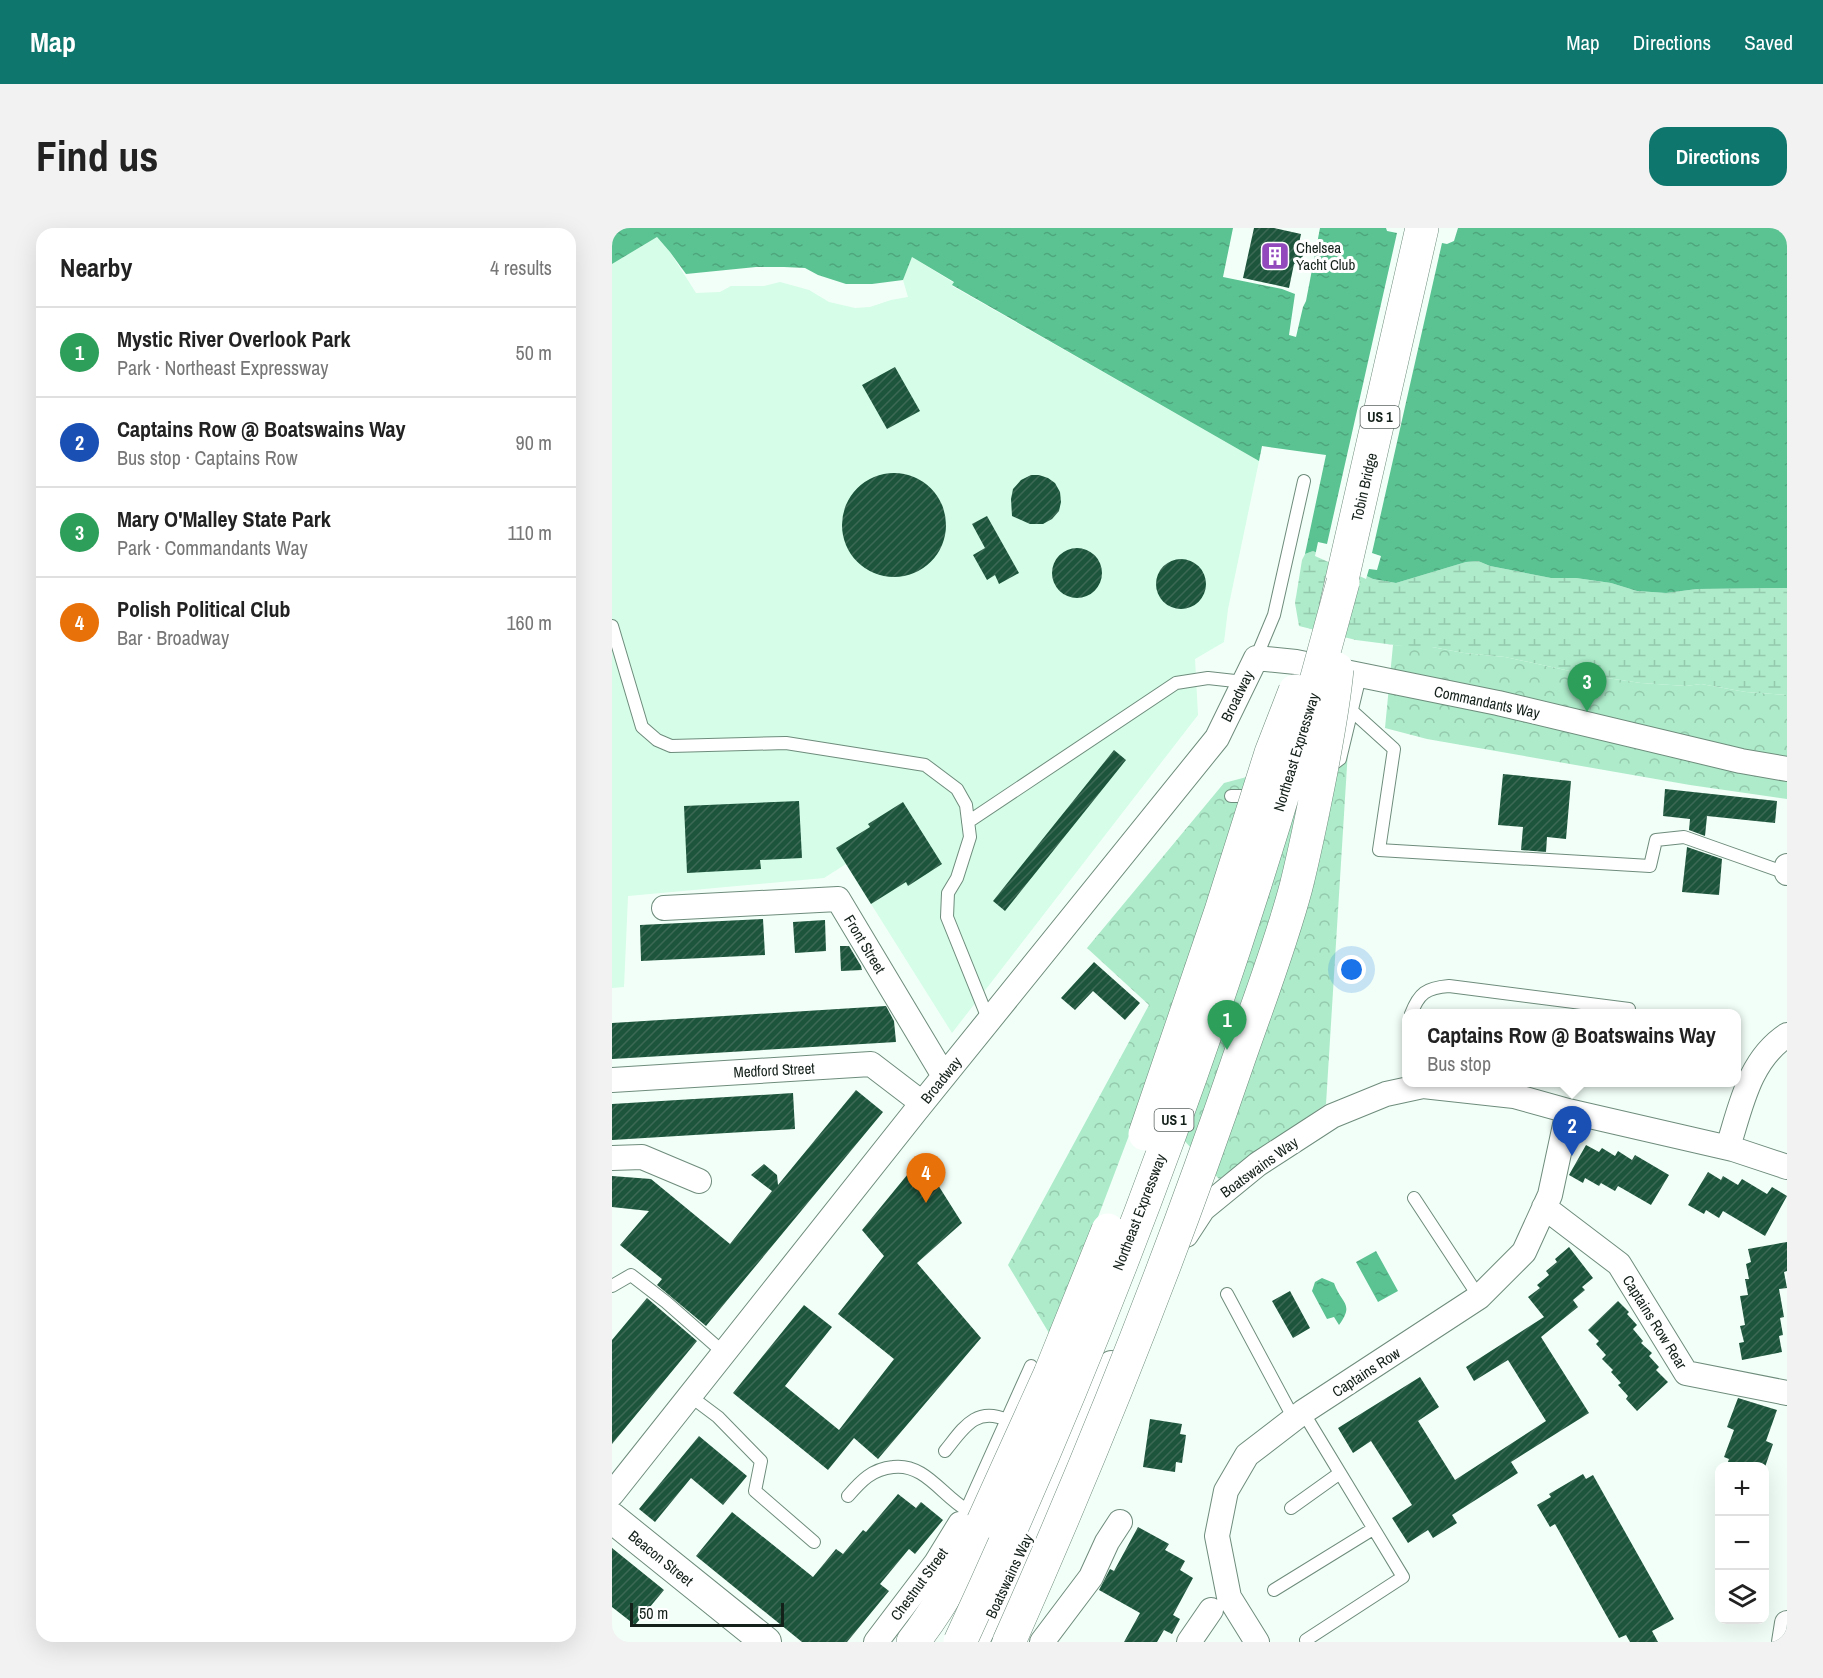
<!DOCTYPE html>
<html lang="en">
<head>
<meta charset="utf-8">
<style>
  :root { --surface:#fff; --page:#f2f2f2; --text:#222; --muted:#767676; --line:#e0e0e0; --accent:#0f766e }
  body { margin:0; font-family:"Archivo Narrow",sans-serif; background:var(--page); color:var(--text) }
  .controls { position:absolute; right:18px; bottom:18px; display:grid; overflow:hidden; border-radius:12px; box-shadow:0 6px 24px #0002 }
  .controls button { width:54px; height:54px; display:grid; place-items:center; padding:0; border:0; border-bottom:2px solid var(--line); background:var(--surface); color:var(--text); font:30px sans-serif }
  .scale { position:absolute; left:18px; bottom:15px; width:154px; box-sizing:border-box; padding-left:6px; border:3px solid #14201a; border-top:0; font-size:16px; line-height:21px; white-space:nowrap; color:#14201a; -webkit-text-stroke:4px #fff; paint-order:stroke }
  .you { position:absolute; left:740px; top:742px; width:21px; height:21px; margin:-15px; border:4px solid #fff; border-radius:50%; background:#1a73e8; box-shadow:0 0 0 9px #1a73e833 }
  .badge { display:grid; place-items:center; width:39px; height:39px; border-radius:50%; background:var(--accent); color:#fff; font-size:20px; font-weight:700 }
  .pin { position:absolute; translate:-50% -50px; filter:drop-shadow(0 2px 3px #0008) }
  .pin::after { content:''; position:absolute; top:32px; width:21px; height:18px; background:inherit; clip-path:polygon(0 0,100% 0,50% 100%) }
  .popup { position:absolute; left:790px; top:781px; width:339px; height:78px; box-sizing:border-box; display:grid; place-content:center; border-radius:12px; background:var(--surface); filter:drop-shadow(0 2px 4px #0005); font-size:20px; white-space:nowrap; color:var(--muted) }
  .popup b { font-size:22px; color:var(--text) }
  .popup::after { content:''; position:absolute; left:50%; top:100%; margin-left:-12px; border:12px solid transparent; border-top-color:var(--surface) }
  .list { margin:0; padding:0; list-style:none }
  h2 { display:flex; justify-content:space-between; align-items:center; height:78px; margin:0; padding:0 24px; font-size:26px }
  h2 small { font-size:20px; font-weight:400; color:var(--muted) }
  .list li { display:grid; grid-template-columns:39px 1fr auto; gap:18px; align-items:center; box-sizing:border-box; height:90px; padding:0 24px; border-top:2px solid var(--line) }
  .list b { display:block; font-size:22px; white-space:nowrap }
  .list p { margin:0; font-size:20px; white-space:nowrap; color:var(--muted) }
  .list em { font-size:20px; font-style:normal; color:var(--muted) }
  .icon { flex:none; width:33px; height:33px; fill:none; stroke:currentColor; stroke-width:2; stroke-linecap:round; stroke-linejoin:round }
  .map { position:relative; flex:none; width:1175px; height:1414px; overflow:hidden; border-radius:18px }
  header { display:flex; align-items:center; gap:36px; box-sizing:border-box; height:84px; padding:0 30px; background:var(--accent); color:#fff }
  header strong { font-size:28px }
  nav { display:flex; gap:33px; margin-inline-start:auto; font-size:21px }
  .intro { display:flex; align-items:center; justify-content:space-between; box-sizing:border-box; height:144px; padding:0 36px }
  h1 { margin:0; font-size:42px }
  .button { padding:15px 27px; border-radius:18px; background:var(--accent); color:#fff; font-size:21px; font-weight:700 }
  main { display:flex; gap:36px; padding:0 36px }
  aside { flex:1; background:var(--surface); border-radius:18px; box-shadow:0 6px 24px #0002 }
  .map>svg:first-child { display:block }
  .built { fill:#d5fde7 }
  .wetland { fill:url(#wetland-marsh) }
  .park { fill:url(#park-crowns) }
  .water { fill:url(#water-ripples) }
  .pier { fill:#f2fff8 }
  .building { fill:url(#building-hatch) }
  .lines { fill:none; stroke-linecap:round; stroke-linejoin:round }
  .service-casing { stroke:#6e8c7c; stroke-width:14 }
  .minor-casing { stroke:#6e8c7c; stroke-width:26 }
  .tertiary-casing { stroke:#6e8c7c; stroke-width:32 }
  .motorway-casing { stroke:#6e8c7c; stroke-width:34 }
  .service { stroke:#fff; stroke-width:12 }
  .minor { stroke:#fff; stroke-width:24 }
  .tertiary { stroke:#fff; stroke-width:30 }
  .motorway { stroke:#fff; stroke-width:33 }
  .motorway-bridge-casing { stroke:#6e8c7c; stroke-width:34; stroke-linecap:butt }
  .motorway-bridge { stroke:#fff; stroke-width:33 }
  .labels { text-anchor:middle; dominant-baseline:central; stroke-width:6; stroke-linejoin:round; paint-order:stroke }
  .shield { fill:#fff; stroke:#5a635f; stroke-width:1.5 }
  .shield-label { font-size:14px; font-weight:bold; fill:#14201a }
  .poi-label { font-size:15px; fill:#14201a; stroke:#fff; text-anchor:start }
  .street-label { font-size:15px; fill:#14201a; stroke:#fff }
</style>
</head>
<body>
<header>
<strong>Map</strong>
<nav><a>Map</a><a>Directions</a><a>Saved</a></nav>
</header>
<div class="intro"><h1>Find us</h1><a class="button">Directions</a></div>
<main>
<aside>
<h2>Nearby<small>4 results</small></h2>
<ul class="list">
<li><span class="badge" style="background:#2e9e5b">1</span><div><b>Mystic River Overlook Park</b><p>Park · Northeast Expressway</p></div><em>50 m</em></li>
<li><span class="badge" style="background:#1a4fb4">2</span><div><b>Captains Row @ Boatswains Way</b><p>Bus stop · Captains Row</p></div><em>90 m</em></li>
<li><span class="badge" style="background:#2e9e5b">3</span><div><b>Mary O'Malley State Park</b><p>Park · Commandants Way</p></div><em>110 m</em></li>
<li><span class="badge" style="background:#e8710a">4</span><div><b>Polish Political Club</b><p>Bar · Broadway</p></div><em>160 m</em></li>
</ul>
</aside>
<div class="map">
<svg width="1175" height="1414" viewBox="0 0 1175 1414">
  <defs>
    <pattern id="wetland-marsh" width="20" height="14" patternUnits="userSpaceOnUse" patternTransform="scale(1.5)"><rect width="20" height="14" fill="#adebca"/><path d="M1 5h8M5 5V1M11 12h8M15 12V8" fill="none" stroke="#94c9ad"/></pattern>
    <pattern id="park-crowns" width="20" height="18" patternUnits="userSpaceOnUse" patternTransform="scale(1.5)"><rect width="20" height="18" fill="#adebca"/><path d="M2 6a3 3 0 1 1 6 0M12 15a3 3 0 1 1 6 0" fill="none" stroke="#94c9ad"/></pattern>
    <pattern id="water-ripples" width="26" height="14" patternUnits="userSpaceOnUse" patternTransform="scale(1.5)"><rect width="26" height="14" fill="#5bc292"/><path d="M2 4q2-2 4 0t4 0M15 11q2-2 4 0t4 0" fill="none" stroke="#4ea67d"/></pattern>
    <pattern id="building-hatch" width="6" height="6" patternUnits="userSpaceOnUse" patternTransform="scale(1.5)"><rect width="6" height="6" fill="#1d543c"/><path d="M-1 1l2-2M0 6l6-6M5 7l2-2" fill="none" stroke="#3c6955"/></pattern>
  </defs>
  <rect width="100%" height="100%" fill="#f2fff8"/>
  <!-- built -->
  <path class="built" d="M45,9L58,24L84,65L108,64L119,58H152L168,54L197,62L217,74L243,80L258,79L279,72L296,69L291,52L300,29L342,55L340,58L647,233L616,381L612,414L583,431L586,487L340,805L234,636L212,650L16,668L12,759L0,760V36Z"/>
  <!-- wetland -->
  <path class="wetland" d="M701,323L761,351L784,355L854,334L866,333L878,338L939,350H964L999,355L1025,363L1054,365L1085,361L1175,360V467L1134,464L1089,456L1074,458L1029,455L981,448L893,429L852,425L820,419H798L744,412L687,398L683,375L690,332L693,326Z"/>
  <!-- park -->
  <path class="park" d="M781,417L820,419L852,425L893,429L981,448L1029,455L1074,458L1089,456L1134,464L1175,467V571L1078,557L815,511L773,500Z
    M736,522L714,876L607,951L532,868L440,1110L396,1037L537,777L475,720L612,555Z"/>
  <!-- water -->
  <path class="water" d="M0,0H1175V360L1085,361L1054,365L1025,363L999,355L964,350H939L878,338L866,333L854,334L784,355L761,351L701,323L693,326L714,227L650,218L647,233L340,57L342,54L300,29L291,52L260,56H234L206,47L193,40L172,39H144L74,46L58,24L45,9L0,36Z
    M764,1023L786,1063L766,1074L744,1034Z
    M710,1050L722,1055C729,1076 743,1075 727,1097L722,1089L715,1091L700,1063L703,1054Z"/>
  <!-- pier -->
  <path class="pier" d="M621,0H708L694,73L691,79L684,109L677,107L683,66L670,61L611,49Z
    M774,0H846L842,13L835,16L830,15L760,325L769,328L765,342L757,341L754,351L703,328L706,314L715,316L785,5L775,3Z"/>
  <!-- building -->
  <path class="building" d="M642,0H662L689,6L686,20L692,21L689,37L682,36L677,60L631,50Z
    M283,139L308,183L275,201L250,157Z
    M230 297a52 52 0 1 1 104 0a52 52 0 1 1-104 0Z
    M419,247H427L436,250L443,255L448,264L449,274L447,283L440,291L431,296H418L400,288L399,271L401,261L409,252Z
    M375,288L407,345L387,356L383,347L375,352L361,327L373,320L360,296Z
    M440 345a25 25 0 1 1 50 0a25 25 0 1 1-50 0Z
    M544 356a25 25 0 1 1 50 0a25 25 0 1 1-50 0Z
    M502,522L514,532L393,683L381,673Z
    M891,546L959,553L954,611L935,609L934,624L909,622L911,599L886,597Z
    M1053,561L1165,573L1163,595L1095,588L1093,608L1077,602L1078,591L1051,588Z
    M187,573L190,630L148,632L149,641L75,645L72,578Z
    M291,574L330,636L296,658L294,654L259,676L224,620L258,599L256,596Z
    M1075,619L1110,631L1107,667L1070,664Z
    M151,691L153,727L29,733L28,697Z
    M213,692L214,723L183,725L181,694Z
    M228,718H237L249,738L250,742L229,743Z
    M482,734L528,775L513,792L481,763L463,782L449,770Z
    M274,778L282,793L284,814L0,831V795Z
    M244,862L271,884L94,1098L45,1057L50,1051L8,1017L37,983L0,979V948L39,951L118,1016L160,963L139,947L152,936L165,947L166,957Z
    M181,865L183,901L0,912V876Z
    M974,917L987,924L990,920L1003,928L1006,923L1020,932L1023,927L1057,947L1039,977L1006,958L1003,963L989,955L987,958L973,950L971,955L957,947Z
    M309,930L350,995L305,1035L369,1110L266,1231L242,1210L216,1242L121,1165L192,1077L220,1099L173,1158L227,1202L282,1131L226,1086L272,1028L250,1002Z
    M1096,944L1109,952L1111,948L1126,957L1130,951L1155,966L1160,959L1175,968L1153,1008L1111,983L1107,990L1094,982L1092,986L1076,977Z
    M1175,1014V1043L1172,1044L1175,1060L1167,1061L1172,1089L1168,1090L1171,1107L1167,1108L1170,1124L1130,1132L1127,1115L1132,1114L1128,1098L1133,1097L1128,1068L1136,1067L1133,1051H1137L1134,1036L1139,1034L1136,1021Z
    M957,1019L981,1050L970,1059L973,1062L961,1072L966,1079L929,1109L977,1185L899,1234L906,1245L840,1287L845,1295L821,1310L816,1302L796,1315L780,1290L800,1277L759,1213L741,1225L726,1200L808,1149L827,1179L806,1193L843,1252L934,1193L896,1132L862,1153L854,1139L932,1089L916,1069L928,1060L925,1057L937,1047L934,1043L945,1034L943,1031Z
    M678,1063L698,1100L681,1110L660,1073Z
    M35,1070L85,1113L0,1216V1112Z
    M1006,1073L1017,1084L1015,1086L1025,1097L1021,1101L1031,1113L1029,1115L1040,1125L1037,1128L1047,1139L1044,1142L1056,1154L1025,1183L1014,1171L1016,1168L1006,1157L1009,1155L999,1144L1001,1142L990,1131L994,1127L984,1116L987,1113L976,1102Z
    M1126,1170L1165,1182L1154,1213L1161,1216L1153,1239H1114L1117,1231L1112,1229L1122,1202L1115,1199Z
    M538,1191L570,1196L568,1206L574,1207L570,1235L564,1234L563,1244L531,1239Z
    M87,1208L135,1248L111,1277L79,1250L43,1294L27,1281Z
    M971,1246L974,1251L981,1247L1062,1391L1040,1403L1046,1414H1018L1014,1407L1007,1410L943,1296L938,1299L925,1277L939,1269L937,1266Z
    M286,1266L304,1280L309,1274L331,1292L303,1326L297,1321L268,1356L277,1363L235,1414H190L84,1328L120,1284L201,1349L224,1321L231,1326L251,1302L254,1304Z
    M526,1299L557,1316L553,1322L573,1333L568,1342L581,1350L561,1387L568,1391L560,1406L552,1402L545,1414H512L528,1385L487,1362L498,1341L502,1343Z
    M0,1320L52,1362L23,1397L0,1379Z"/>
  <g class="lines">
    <!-- service casing -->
    <g class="service-casing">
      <path id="service" d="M0,398L30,499L45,512L59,518L174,515L313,537L345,561L354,577L358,609L345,650L336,665L335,689L377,793
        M644,430L662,387L692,253
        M740,483L782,521L767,622L1038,638L1044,612L1072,609L1174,645
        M716,540L728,531L748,448
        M619,568H645
        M356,594L564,455L596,450L632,454
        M799,786C807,765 814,760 837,758L1017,781
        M802,970L867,1069
        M0,1058L19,1047L54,1074L112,1125
        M615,1066L682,1191
        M78,1168L106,1189L149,1233L143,1263L202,1314
        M691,1184L791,1349L694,1412
        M333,1223C351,1201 363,1178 395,1192
        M236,1268C249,1253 260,1241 281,1239C313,1235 330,1268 355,1282
        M679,1280L728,1245
        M348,1296L419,1138
        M662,1362L761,1301"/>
    </g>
    <!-- minor casing -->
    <g class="minor-casing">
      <path id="minor" d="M1175,638V645
        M52,680L226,671L332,848
        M0,852L259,836L310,875
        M1116,919C1129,878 1137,832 1175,807
        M0,930L30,929L87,953
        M932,979L1007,1036L1074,1145L1175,1165
        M574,1007L591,981L646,936L720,888L774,866L811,858L902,868L956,883L1121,921L1175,939
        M0,1266L303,884L605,510L644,430L684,434L886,475L1129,533L1175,541
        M264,1414L324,1335L348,1296
        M365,1414L499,1135
        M430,1414L479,1349L495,1314L508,1294
        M577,1414L599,1382
        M645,1414L617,1369L605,1308L614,1263L635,1227L691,1184L867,1069L912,1024L938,967L956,883
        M1172,1414L1175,1395"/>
    </g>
    <!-- tertiary casing -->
    <g class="tertiary-casing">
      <path id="tertiary" d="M0,1290L154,1414"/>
    </g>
    <!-- motorway casing -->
    <g class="motorway-casing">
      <path id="motorway" d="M724,378L810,0
        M301,1414C330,1377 351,1337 371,1294"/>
    </g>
    <!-- service -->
    <use href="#service" class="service"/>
    <!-- minor -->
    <use href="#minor" class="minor"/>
    <!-- tertiary -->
    <use href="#tertiary" class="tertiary"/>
    <!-- motorway -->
    <use href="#motorway" class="motorway"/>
    <!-- motorway-bridge casing -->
    <g class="motorway-bridge-casing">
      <path id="motorway-bridge" d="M533,906L609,683L659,525L683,463
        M371,1294L438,1146L496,1002
        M348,1414C506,1073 635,717 731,354
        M397,1414C481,1225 558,1032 625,836C645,778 668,719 684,659C694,619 702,579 710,538C716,506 722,474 725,441"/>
    </g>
    <!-- motorway-bridge -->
    <use href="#motorway-bridge" class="motorway-bridge"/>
  </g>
  <!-- icons -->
  <defs>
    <g id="building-square" transform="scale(1.5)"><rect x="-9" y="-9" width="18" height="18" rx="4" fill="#9249bc" stroke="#fff"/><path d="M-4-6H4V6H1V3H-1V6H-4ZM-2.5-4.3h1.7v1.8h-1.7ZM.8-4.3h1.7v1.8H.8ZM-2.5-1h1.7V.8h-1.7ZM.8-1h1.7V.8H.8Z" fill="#fff"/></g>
  </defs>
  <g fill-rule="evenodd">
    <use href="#building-square" x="663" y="28"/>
  </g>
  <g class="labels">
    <!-- shield labels -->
    <g class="shield">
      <rect x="748.5" y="178" width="39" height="22" rx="4.5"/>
      <rect x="542.5" y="881" width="39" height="22" rx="4.5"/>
    </g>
    <g class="shield-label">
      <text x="768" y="189">US 1</text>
      <text x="562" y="892">US 1</text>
    </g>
    <!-- poi labels -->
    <g class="poi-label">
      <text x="684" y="19">Chelsea<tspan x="684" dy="17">Yacht Club</tspan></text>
    </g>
    <!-- street labels -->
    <g class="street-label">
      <text transform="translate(752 259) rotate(-77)">Tobin Bridge</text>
      <text transform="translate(625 468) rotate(-64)">Broadway</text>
      <text transform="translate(875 474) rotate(12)">Commandants Way</text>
      <text transform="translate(684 524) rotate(-73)">Northeast Expressway</text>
      <text transform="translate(253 716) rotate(59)">Front Street</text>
      <text transform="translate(162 842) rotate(-3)">Medford Street</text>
      <text transform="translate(329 852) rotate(-51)">Broadway</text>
      <text transform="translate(647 939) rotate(-36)">Boatswains Way</text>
      <text transform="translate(527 984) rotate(-69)">Northeast Expressway</text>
      <text transform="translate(1043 1094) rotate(58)">Captains Row Rear</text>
      <text transform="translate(754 1144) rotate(-33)">Captains Row</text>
      <text transform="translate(49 1330) rotate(39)">Beacon Street</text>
      <text transform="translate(397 1348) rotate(-65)">Boatswains Way</text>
      <text transform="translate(307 1356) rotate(-54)">Chestnut Street</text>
    </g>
  </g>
</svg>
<div class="controls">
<button>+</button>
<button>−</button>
<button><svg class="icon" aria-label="layers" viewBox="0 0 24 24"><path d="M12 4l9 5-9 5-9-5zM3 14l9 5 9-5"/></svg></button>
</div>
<div class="scale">50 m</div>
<div class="you"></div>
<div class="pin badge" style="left:615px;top:822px;background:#2e9e5b">1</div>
<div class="pin badge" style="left:960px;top:928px;background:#1a4fb4">2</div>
<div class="popup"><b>Captains Row @ Boatswains Way</b>Bus stop</div>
<div class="pin badge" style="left:975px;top:484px;background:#2e9e5b">3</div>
<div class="pin badge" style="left:314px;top:975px;background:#e8710a">4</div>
</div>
</main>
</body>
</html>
